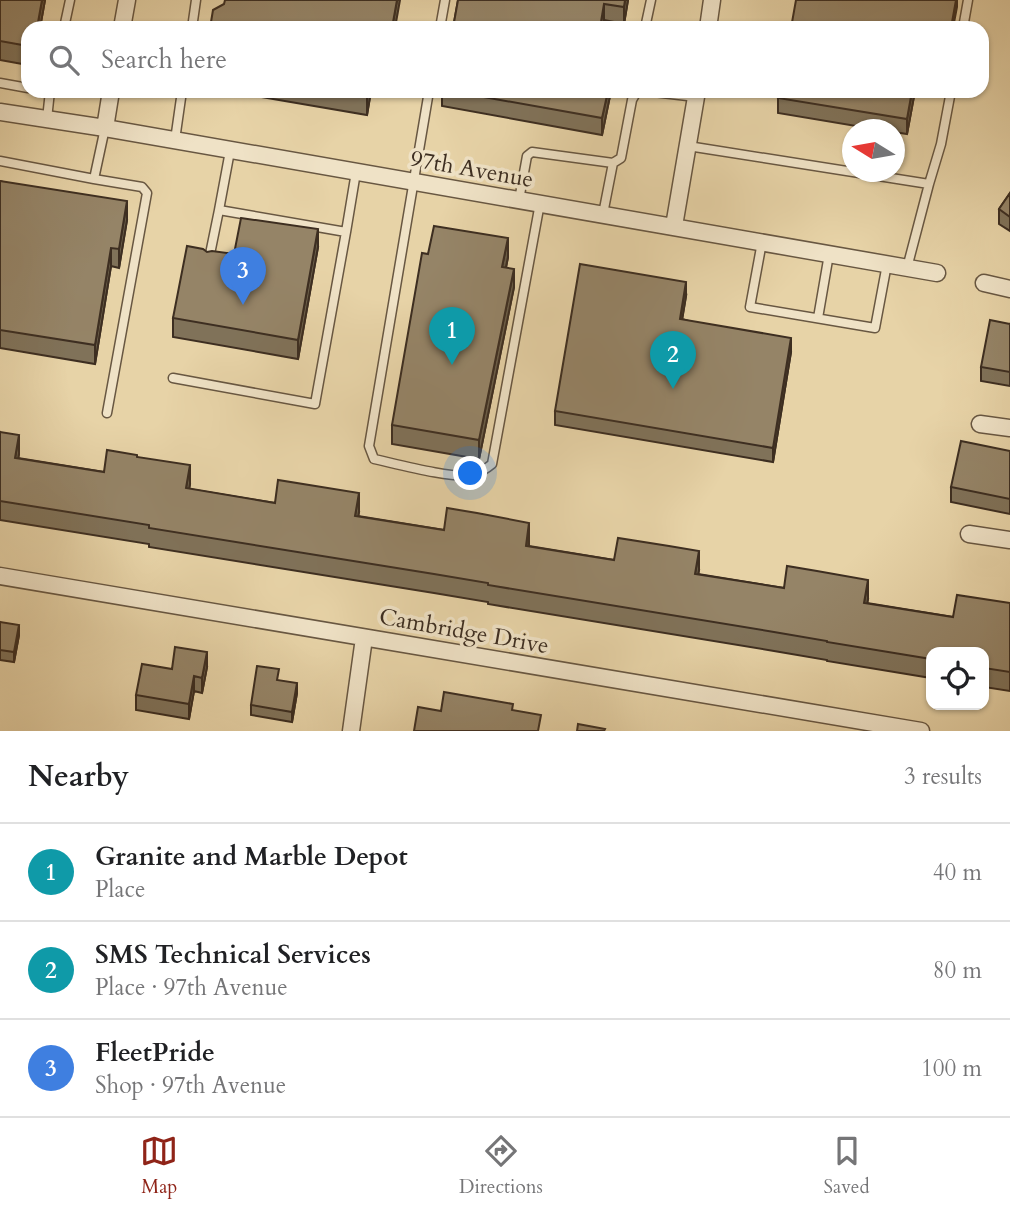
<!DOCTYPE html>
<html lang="en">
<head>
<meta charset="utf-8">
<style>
  :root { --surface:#fff; --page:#f6f6f6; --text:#202124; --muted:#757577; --line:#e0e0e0; --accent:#8f2418 }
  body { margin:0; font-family:Cardo,serif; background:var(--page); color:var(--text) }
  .controls { position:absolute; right:21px; bottom:21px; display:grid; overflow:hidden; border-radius:14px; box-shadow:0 2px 5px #0004 }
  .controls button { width:63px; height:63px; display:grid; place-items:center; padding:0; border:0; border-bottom:2px solid var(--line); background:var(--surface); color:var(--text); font:35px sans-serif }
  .compass { position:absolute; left:842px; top:119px; width:63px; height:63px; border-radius:50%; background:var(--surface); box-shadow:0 2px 5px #0004; rotate:281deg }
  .you { position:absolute; left:471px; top:474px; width:24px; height:24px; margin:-18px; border:5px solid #fff; border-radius:50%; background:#1a73e8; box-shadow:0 0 0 10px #1a73e833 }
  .badge { display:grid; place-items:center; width:46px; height:46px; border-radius:50%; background:var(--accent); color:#fff; font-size:23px; font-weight:700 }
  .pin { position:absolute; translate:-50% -58px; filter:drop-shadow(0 2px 4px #0008) }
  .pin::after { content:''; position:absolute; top:37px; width:24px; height:21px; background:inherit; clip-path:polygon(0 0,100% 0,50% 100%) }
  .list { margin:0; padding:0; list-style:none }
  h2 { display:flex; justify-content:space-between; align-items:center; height:91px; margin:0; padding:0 28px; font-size:30px }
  h2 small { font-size:23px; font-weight:400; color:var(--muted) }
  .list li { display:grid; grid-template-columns:46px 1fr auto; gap:21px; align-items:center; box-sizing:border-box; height:98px; padding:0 28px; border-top:2px solid var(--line) }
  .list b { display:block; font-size:26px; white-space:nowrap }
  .list p { margin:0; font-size:23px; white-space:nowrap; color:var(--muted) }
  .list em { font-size:23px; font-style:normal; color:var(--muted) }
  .icon { flex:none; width:38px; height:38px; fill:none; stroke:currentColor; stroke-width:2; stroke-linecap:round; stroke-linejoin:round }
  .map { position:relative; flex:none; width:1010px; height:731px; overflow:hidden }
  .search { position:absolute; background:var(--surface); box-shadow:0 2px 5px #0004; left:21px; right:21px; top:21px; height:77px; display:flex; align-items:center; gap:18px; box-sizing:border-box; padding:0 24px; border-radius:21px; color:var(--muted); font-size:26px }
  .sheet { height:385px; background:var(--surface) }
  nav { display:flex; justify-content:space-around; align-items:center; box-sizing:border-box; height:98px; border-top:2px solid var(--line); background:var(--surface); font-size:19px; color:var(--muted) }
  nav a { display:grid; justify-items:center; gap:4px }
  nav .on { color:var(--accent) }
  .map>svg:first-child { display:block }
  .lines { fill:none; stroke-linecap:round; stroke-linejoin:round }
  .service-casing { stroke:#685742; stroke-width:11 }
  .minor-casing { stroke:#685742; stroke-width:19 }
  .service { stroke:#efe2c6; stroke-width:8 }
  .minor { stroke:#efe2c6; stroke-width:16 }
  .wall { fill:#807259; stroke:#3d2e21; stroke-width:2 }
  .shaded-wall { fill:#685c48; stroke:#3d2e21; stroke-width:2 }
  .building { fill:#958467; stroke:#3d2e21; stroke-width:2 }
  .labels { text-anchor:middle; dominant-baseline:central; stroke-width:7; stroke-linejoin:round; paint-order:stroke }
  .street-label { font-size:23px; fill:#3d2e21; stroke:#efe2c6 }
</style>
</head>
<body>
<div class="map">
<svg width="1010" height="731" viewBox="0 0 1010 731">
  <rect width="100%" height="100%" fill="#e7d3a7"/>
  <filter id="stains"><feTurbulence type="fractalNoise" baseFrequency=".00286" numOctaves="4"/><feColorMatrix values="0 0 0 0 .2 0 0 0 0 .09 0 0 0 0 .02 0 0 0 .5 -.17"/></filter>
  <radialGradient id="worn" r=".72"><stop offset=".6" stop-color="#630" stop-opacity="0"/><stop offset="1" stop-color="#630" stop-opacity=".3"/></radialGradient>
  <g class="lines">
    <!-- service casing -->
    <g class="service-casing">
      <path id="service" d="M64,28L70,0
        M192,28L196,0
        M440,28L445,0
        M645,28L651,0
        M963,28L968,0
        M0,83L28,88
        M429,91L369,446L374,459C397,464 453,479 472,475C479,473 486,469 492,464L540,203
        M645,91L696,97
        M47,119L50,91
        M105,128L94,179L142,187L147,193L107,413
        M175,140L182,91
        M688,146L929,184L907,268
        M230,151L219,210L346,232L356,172
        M0,161L94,179
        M929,184L941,144L951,91
        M519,200L527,156L532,152L613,163L621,158L632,100L636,93L640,91
        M603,214L613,163
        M762,242L750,307L875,328L887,264
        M209,259L219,210
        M818,318L829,254
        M173,378L315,404L346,232"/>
    </g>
    <!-- minor casing -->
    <g class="minor-casing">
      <path id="minor" d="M122,28L127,0
        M708,28L712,0
        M0,112L105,128L937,273
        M105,128L111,91
        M674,226L697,91
        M984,283L1010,289
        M980,424L1010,428
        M969,534L1010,540
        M0,576L921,731
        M351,731L364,638"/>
    </g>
    <!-- service -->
    <use href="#service" class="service"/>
    <!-- minor -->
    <use href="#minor" class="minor"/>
  </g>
  <!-- wall -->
  <path class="wall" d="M0,0H45L40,28H28V65L0,60Z
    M458,0H628L624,24L604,20L603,28H453Z
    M226,91H371L367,115Z
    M442,91H611L602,135L442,106Z
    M779,91H915L907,134L894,132V130H880L778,113V98Z
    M0,181L127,220L119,268L111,266L95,364L0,348Z
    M1010,193V231L999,224V209Z
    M318,247L298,359L173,337V318L207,252L234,254Z
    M508,257L506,268L514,287L479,459L392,444V425Z
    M686,296L682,319L791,352L773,462L555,425V411Z
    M1010,324V386L981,381V367Z
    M0,432L19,454L18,458L104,472L137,457L190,484L189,489L275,503L359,512L358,516L444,530L529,541V546L614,560L699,570L698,574L784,588L868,599L867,603L953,617L1010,603V691L984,687V652H931V678L827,661V660L774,651L488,604V602L434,593L149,547V544L0,520Z
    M1010,451V514L951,502V487Z
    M0,622L19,635L14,662L0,660Z
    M207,667L202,693L194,691L189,719L136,710V695L172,669Z
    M279,681L297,693L292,722L251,715V705Z"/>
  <!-- shaded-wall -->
  <path class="shaded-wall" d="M42,0H45L40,28H37Z
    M397,0H400L395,28H392Z
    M625,0H628L624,24V7Z
    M956,0H957V7L953,28H951Z
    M604,4V20L603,28H600Z
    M368,91H371L367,115V96Z
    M608,91H611L602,135V118Z
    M912,91H915L907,134V119Z
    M127,201V220L119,268V249Z
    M318,229V247L298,359V340Z
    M508,238V257L502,286V267Z
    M111,248V266L95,364V345Z
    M514,269V287L479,459V440Z
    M686,282V296L680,333V319Z
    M791,338V352L773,462V448Z
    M19,435V454L15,477V458Z
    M190,465V484L186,507V488Z
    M359,493V512L355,535V516Z
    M529,523V541L526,564V546Z
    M699,551V570L695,592V574Z
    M868,580V599L864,621V603Z
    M19,625V635L14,662V652Z
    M207,652V667L202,693V678Z
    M194,676V691L189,719V704Z
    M297,683V693L292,722V712Z"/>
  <!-- building -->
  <path class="building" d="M0,0H42L37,28H28V46L0,41Z
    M225,0H397L392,28H210L213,10L224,4Z
    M458,0H625L624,7L604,4L600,28H453Z
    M796,0H956L951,28H791Z
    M337,91H368L367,96Z
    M450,91H608L602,118Z
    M779,91H912L907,119L778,98Z
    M0,181L127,201L119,249L111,248L95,345L0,330Z
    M1010,193V217L999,209Z
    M241,218L318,229L298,340L173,318L187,246L203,249L207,252L212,251L234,254Z
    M434,226L508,238L502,267L514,269L479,440L392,425L422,253L428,254Z
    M580,264L686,282L680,319L791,338L773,448L555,411Z
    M990,320L1010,324V372L981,367Z
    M0,432L19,435L15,458L104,472L107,450L137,455V457L190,465L186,488L275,503L278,480L359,493L355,516L444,530L447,508L477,513L529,523L526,546L614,560L618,538L669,546L699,551L695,574L784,588L787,566L817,571L868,580L864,603L953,617L957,595L1010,603V672L984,668V652H931V659L827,642V641L774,632L488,585V583L434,574L149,528V525L0,501Z
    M961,441L1010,451V499L951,487Z
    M0,622L19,625L14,652L0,650Z
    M175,647L207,652L202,678L194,676L189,704L136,695L142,664L172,669Z
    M257,666L279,669L277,680L297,683L292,712L251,705Z
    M444,692L513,704L512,710L541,715L538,731H414L418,707L441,711Z
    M578,724L605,729L604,731H577Z"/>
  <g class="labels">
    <!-- street labels -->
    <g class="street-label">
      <text transform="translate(472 169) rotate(10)">97th Avenue</text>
      <text transform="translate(464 631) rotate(10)">Cambridge Drive</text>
    </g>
  </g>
  <rect width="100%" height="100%" filter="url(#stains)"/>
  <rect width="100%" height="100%" fill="url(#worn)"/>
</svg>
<div class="controls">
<button><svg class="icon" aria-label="locate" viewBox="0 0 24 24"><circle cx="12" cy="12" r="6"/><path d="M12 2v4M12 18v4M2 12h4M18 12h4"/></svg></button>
</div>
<svg class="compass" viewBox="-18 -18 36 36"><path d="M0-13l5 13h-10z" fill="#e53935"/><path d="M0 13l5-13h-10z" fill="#757577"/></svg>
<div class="you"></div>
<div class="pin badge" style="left:452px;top:365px;background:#0f9aa8">1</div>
<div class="pin badge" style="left:673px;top:389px;background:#0f9aa8">2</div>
<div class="pin badge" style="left:243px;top:305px;background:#3f7fe0">3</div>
<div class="search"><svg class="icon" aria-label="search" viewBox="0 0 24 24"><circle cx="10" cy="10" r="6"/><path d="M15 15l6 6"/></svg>Search here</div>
</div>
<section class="sheet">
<h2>Nearby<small>3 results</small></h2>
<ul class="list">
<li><span class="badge" style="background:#0f9aa8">1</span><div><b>Granite and Marble Depot</b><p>Place</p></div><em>40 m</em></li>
<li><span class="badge" style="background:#0f9aa8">2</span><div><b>SMS Technical Services</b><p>Place · 97th Avenue</p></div><em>80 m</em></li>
<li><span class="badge" style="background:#3f7fe0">3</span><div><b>FleetPride</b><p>Shop · 97th Avenue</p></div><em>100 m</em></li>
</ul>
</section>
<nav>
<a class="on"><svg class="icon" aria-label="map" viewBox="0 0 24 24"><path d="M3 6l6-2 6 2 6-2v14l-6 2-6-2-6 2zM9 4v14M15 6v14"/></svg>Map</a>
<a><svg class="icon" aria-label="directions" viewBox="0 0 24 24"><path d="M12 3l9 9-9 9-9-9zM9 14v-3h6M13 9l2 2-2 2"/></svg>Directions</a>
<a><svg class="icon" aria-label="saved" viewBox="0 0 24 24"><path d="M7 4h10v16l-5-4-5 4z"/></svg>Saved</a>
</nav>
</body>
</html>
